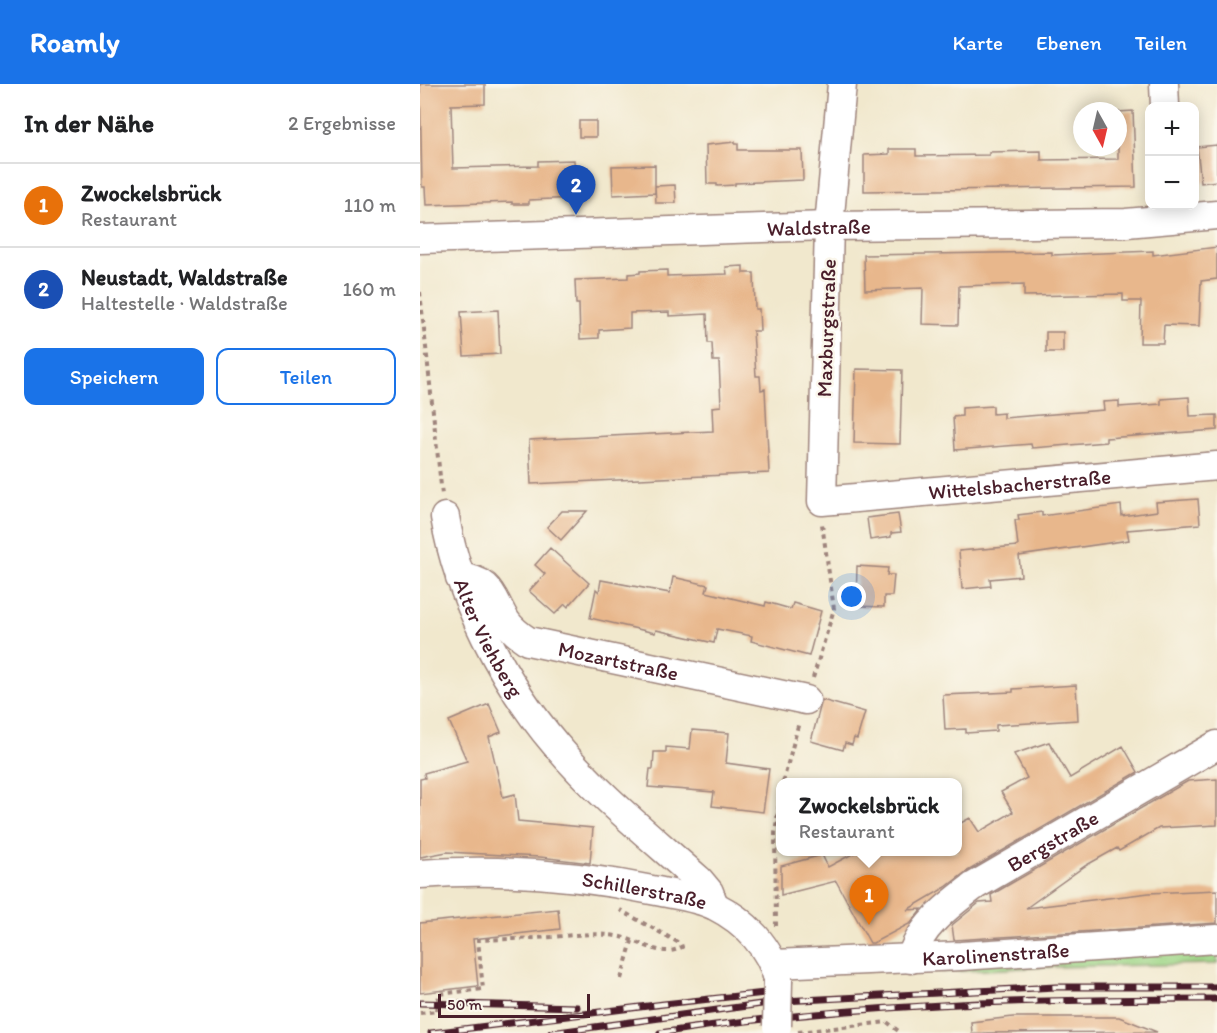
<!DOCTYPE html>
<html lang="de">
<head>
<meta charset="utf-8">
<style>
  :root { --surface:#fff; --page:#f2f2f2; --text:#202124; --muted:#757577; --line:#e0e0e0; --accent:#1a73e8 }
  body { margin:0; font-family:Itim,sans-serif; background:var(--page); color:var(--text) }
  .controls { position:absolute; right:18px; top:18px; display:grid; overflow:hidden; border-radius:12px; box-shadow:0 3px 15px #0003 }
  .controls button { width:54px; height:54px; display:grid; place-items:center; padding:0; border:0; border-bottom:2px solid var(--line); background:var(--surface); color:var(--text); font:30px sans-serif }
  .compass { position:absolute; left:653px; top:18px; width:54px; height:54px; border-radius:50%; background:var(--surface); box-shadow:0 3px 15px #0003; rotate:172deg }
  .scale { position:absolute; left:18px; bottom:15px; width:152px; box-sizing:border-box; padding-left:6px; border:3px solid #4a1f2b; border-top:0; font-size:16px; line-height:21px; white-space:nowrap; color:#4a1f2b; -webkit-text-stroke:4px #fbf7ec; paint-order:stroke }
  .you { position:absolute; left:432px; top:513px; width:21px; height:21px; margin:-15px; border:4px solid #fff; border-radius:50%; background:#1a73e8; box-shadow:0 0 0 9px #1a73e833 }
  .badge { display:grid; place-items:center; width:39px; height:39px; border-radius:50%; background:var(--accent); color:#fff; font-size:20px; font-weight:700 }
  .pin { position:absolute; translate:-50% -50px; filter:drop-shadow(0 2px 3px #0008) }
  .pin::after { content:''; position:absolute; top:32px; width:21px; height:18px; background:inherit; clip-path:polygon(0 0,100% 0,50% 100%) }
  .popup { position:absolute; left:356px; top:694px; width:186px; height:78px; box-sizing:border-box; display:grid; place-content:center; border-radius:12px; background:var(--surface); filter:drop-shadow(0 2px 4px #0005); font-size:20px; white-space:nowrap; color:var(--muted) }
  .popup b { font-size:22px; color:var(--text) }
  .popup::after { content:''; position:absolute; left:50%; top:100%; margin-left:-12px; border:12px solid transparent; border-top-color:var(--surface) }
  .list { margin:0; padding:0; list-style:none }
  h2 { display:flex; justify-content:space-between; align-items:center; height:78px; margin:0; padding:0 24px; font-size:26px }
  h2 small { font-size:20px; font-weight:400; color:var(--muted) }
  .list li { display:grid; grid-template-columns:39px 1fr auto; gap:18px; align-items:center; box-sizing:border-box; height:84px; padding:0 24px; border-top:2px solid var(--line) }
  .list b { display:block; font-size:22px; white-space:nowrap }
  .list p { margin:0; font-size:20px; white-space:nowrap; color:var(--muted) }
  .list em { font-size:20px; font-style:normal; color:var(--muted) }
  .actions { display:flex; gap:12px; padding:18px 24px }
  .actions a { flex:1; padding:14px 0; border:2px solid var(--accent); border-radius:12px; text-align:center; font-size:21px; color:var(--accent) }
  .actions .main { background:var(--accent); color:#fff }
  .map { position:relative; flex:none; width:797px; height:949px; overflow:hidden }
  header { display:flex; align-items:center; gap:36px; box-sizing:border-box; height:84px; padding:0 30px; background:var(--accent); color:#fff }
  header strong { font-size:28px }
  nav { display:flex; gap:33px; margin-inline-start:auto; font-size:21px }
  main { display:flex }
  aside { flex:1; background:var(--surface) }
  .map>svg:first-child { display:block }
  .green { fill:#9ed586; stroke:#747a58; stroke-width:1.5 }
  .building { fill:#e8b78c }
  .lines { fill:none; stroke-linecap:round; stroke-linejoin:round }
  .minor-casing { stroke:#9e847c; stroke-width:31 }
  .path { stroke:#9e847c; stroke-width:4; stroke-dasharray:4.5 4.5; stroke-linecap:butt }
  .minor { stroke:#fff; stroke-width:28 }
  .rail-casing { stroke:#4a1f2b; stroke-width:7 }
  .rail { stroke:#fbf7ec; stroke-width:4.5; stroke-dasharray:14; stroke-linecap:butt }
  .minor-bridge-casing { stroke:#9e847c; stroke-width:31; stroke-linecap:butt }
  .minor-bridge { stroke:#fff; stroke-width:28 }
  .labels { text-anchor:middle; dominant-baseline:central; stroke-width:5; stroke-linejoin:round; paint-order:stroke }
  .street-label { font-size:21px; fill:#4a1f2b; stroke:#fbf7ec }
</style>
</head>
<body>
<header>
<strong>Roamly</strong>
<nav><a>Karte</a><a>Ebenen</a><a>Teilen</a></nav>
</header>
<main>
<aside>
<h2>In der Nähe<small>2 Ergebnisse</small></h2>
<ul class="list">
<li><span class="badge" style="background:#e8710a">1</span><div><b>Zwockelsbrück</b><p>Restaurant</p></div><em>110 m</em></li>
<li><span class="badge" style="background:#1a4fb4">2</span><div><b>Neustadt, Waldstraße</b><p>Haltestelle · Waldstraße</p></div><em>160 m</em></li>
</ul>
<div class="actions"><a class="main">Speichern</a><a>Teilen</a></div>
</aside>
<div class="map">
<svg width="797" height="949" viewBox="0 0 797 949">
  <rect width="100%" height="100%" fill="#fbf7ec"/>
  <filter id="ink" filterUnits="userSpaceOnUse"><feTurbulence type="fractalNoise" baseFrequency=".0167" numOctaves="2"/><feDisplacementMap in="SourceGraphic" scale="12" xChannelSelector="R" yChannelSelector="G"/><feConvolveMatrix kernelMatrix="1 2 1 2 8 2 1 2 1" color-interpolation-filters="sRGB"/></filter>
  <filter id="wash" filterUnits="userSpaceOnUse"><feTurbulence type="fractalNoise" baseFrequency=".008" numOctaves="4" result="noise"/><feDisplacementMap in="SourceGraphic" scale="24" xChannelSelector="R" yChannelSelector="G"/><feGaussianBlur stdDeviation="1.35" result="paint"/><feColorMatrix in="noise" values="0 0 0 0 0 0 0 0 0 0 0 0 0 0 0 0 0 1.4 0 .05"/><feComposite in="paint" operator="in"/></filter>
  <g filter="url(#wash)">
    <rect width="100%" height="100%" fill="#f1e8cd"/>
    <!-- green -->
    <path class="green" d="M797,864V880L627,883L522,888L521,882Z"/>
    <g id="blocks">
      <!-- building -->
      <path class="building" d="M0,0H65V20L31,21L33,84L118,82V77L154,76L156,114L109,116V120H92V118L6,121L5,103H2Z
        M713,27L716,103L444,107V71L469,70V65H496V72L569,71V68L621,67V76L698,75V28Z
        M159,37H176V53H159Z
        M315,58V60H318V66H382L383,96L315,99V101L297,102V100H287L286,61Z
        M797,61V97L781,99L777,63Z
        M235,81V109L193,111L192,82Z
        M255,101L256,119H236L235,102Z
        M797,163V195L781,197L779,242L744,241L743,259H720L721,217H703V210L604,212V200L539,202L538,241L502,240L503,204L445,206L444,171L632,168V171L733,167V171Z
        M323,182V189H334L335,225H339L340,247H333L336,292H340L341,306L345,305L349,389L111,400L109,356L293,347L292,323L301,322L299,277H293L292,259H288L287,230L249,232V228L210,229V244L179,246V254L160,255L159,220H156L155,196L208,194V190L220,189V187L247,186V192L307,190L306,183Z
        M78,226L80,270L44,272L41,228Z
        M626,248H643V268H626Z
        M436,285L482,286L480,360L434,359Z
        M769,313L770,332L797,331V346L686,354V358L612,364L611,360L535,366L533,333L542,332V324L573,322V330L584,329V334L684,326L683,318L699,317V323L741,320V315Z
        M778,415L780,440L707,446L709,456L599,472L601,492L570,495L571,502L542,505L539,467L598,462L595,436H599L598,431L622,428V432L701,421L702,432L737,427L736,418Z
        M142,427H167L141,456L127,443Z
        M478,430L481,448L471,449V453L450,456L447,434Z
        M130,464L169,499L148,523L145,520L135,530L109,507L125,490L115,481Z
        M437,482L468,484L467,491H474L472,512H464V523L436,522Z
        M253,493L288,501L286,508L345,522L346,518L371,525L373,519L401,527L389,572L331,557L332,552L297,545L294,559L236,546L235,549L170,534L176,505L179,508L181,496L250,509Z
        M656,601L658,636L576,641V647L546,649V645L525,646L523,611L593,608V605Z
        M402,616L445,628L437,655L434,654L432,661L425,659L423,666L391,657Z
        M69,620L81,648L69,653L83,713L95,710L98,737L173,744L170,779L120,773L27,768L0,773V695L5,694L4,689L47,677L29,637Z
        M272,646L309,649L306,679L349,685L343,728L292,722L294,708L228,703L230,685H233L234,668H246V663L270,665Z
        M629,658L650,694L703,662L718,688L546,788L526,803L487,826L502,825L491,839L453,859H450L416,797L361,811V782L402,771L408,783L436,768H537V741L550,734L559,748L593,728L581,708L607,694L594,670Z
        M797,695V741L739,744L699,767L697,764L665,782L606,824L729,809L797,806V839L534,856L532,841L559,819L572,818L571,811L768,697Z
        M138,825L140,845L53,855L58,902L0,909V839Z
        M593,933H699L737,948L552,949L551,938Z"/>
    </g>
  </g>
  <g filter="url(#ink)">
    <use href="#blocks" fill-opacity="0" stroke="#9e847c" stroke-width="1.5"/>
    <g class="lines">
      <!-- minor casing -->
      <g class="minor-casing">
        <g id="minor">
          <path id="s1" d="M422,0L409,142L402,417L797,382"/>
          <path d="M744,0L745,22"/>
          <path id="s2" d="M0,155L409,142L706,139L797,131"/>
          <path id="s3" d="M25,433C38,512 84,600 136,661C178,711 231,753 279,796L289,808L294,821"/>
          <path id="s4" d="M40,494C72,495 72,515 86,537C92,546 99,551 108,557L386,616"/>
          <path id="s5" d="M0,790C82,784 157,790 237,807C255,811 278,813 295,822C325,837 351,864 358,896"/>
          <path id="s6" d="M491,875C499,843 529,821 554,802L797,661"/>
          <path id="s7" d="M354,880L541,872L797,855"/>
        </g>
      </g>
      <!-- path -->
      <path class="path" d="M0,208L22,411
        M393,594L414,525L402,440
        M363,698L379,638
        M356,842L355,749L360,714
        M201,895L212,857
        M0,929L17,927L19,910L63,905L58,856C83,855 107,855 132,853C155,851 178,848 201,853C220,857 242,875 262,863L261,860L200,826
        M378,948L467,938L481,949"/>
      <!-- minor -->
      <use href="#minor" class="minor"/>
      <!-- rail casing -->
      <g class="rail-casing">
        <path id="rail" d="M0,919L157,923
          M11,949L244,920L345,909H368
          M131,949L363,917L636,903H797
          M240,949C424,920 611,915 797,915"/>
      </g>
      <!-- rail -->
      <use href="#rail" class="rail"/>
      <!-- minor-bridge casing -->
      <g class="minor-bridge-casing">
        <path id="minor-bridge" d="M357,942L358,896"/>
      </g>
      <!-- minor-bridge -->
      <use href="#minor-bridge" class="minor-bridge"/>
    </g>
  </g>
  <g class="labels">
    <!-- street labels -->
    <g class="street-label">
      <text stroke="none"><textPath href="#s2" startOffset="399">Waldstraße</textPath></text>
      <text transform="translate(406 244) rotate(-88)">Maxburgstraße</text>
      <text stroke="none"><textPath href="#s1" startOffset="616">Wittelsbacherstraße</textPath></text>
      <text stroke="none"><textPath href="#s3" startOffset="129">Alter Viehberg</textPath></text>
      <text stroke="none"><textPath href="#s4" startOffset="190">Mozartstraße</textPath></text>
      <text stroke="none"><textPath href="#s6" startOffset="189">Bergstraße</textPath></text>
      <text stroke="none"><textPath href="#s5" startOffset="226">Schillerstraße</textPath></text>
      <text stroke="none"><textPath href="#s7" startOffset="222">Karolinenstraße</textPath></text>
    </g>
  </g>
</svg>
<div class="controls">
<button>+</button>
<button>−</button>
</div>
<svg class="compass" viewBox="-18 -18 36 36"><path d="M0-13l5 13h-10z" fill="#e53935"/><path d="M0 13l5-13h-10z" fill="#757577"/></svg>
<div class="scale">50 m</div>
<div class="you"></div>
<div class="pin badge" style="left:449px;top:841px;background:#e8710a">1</div>
<div class="popup"><b>Zwockelsbrück</b>Restaurant</div>
<div class="pin badge" style="left:156px;top:131px;background:#1a4fb4">2</div>
</div>
</main>
</body>
</html>
